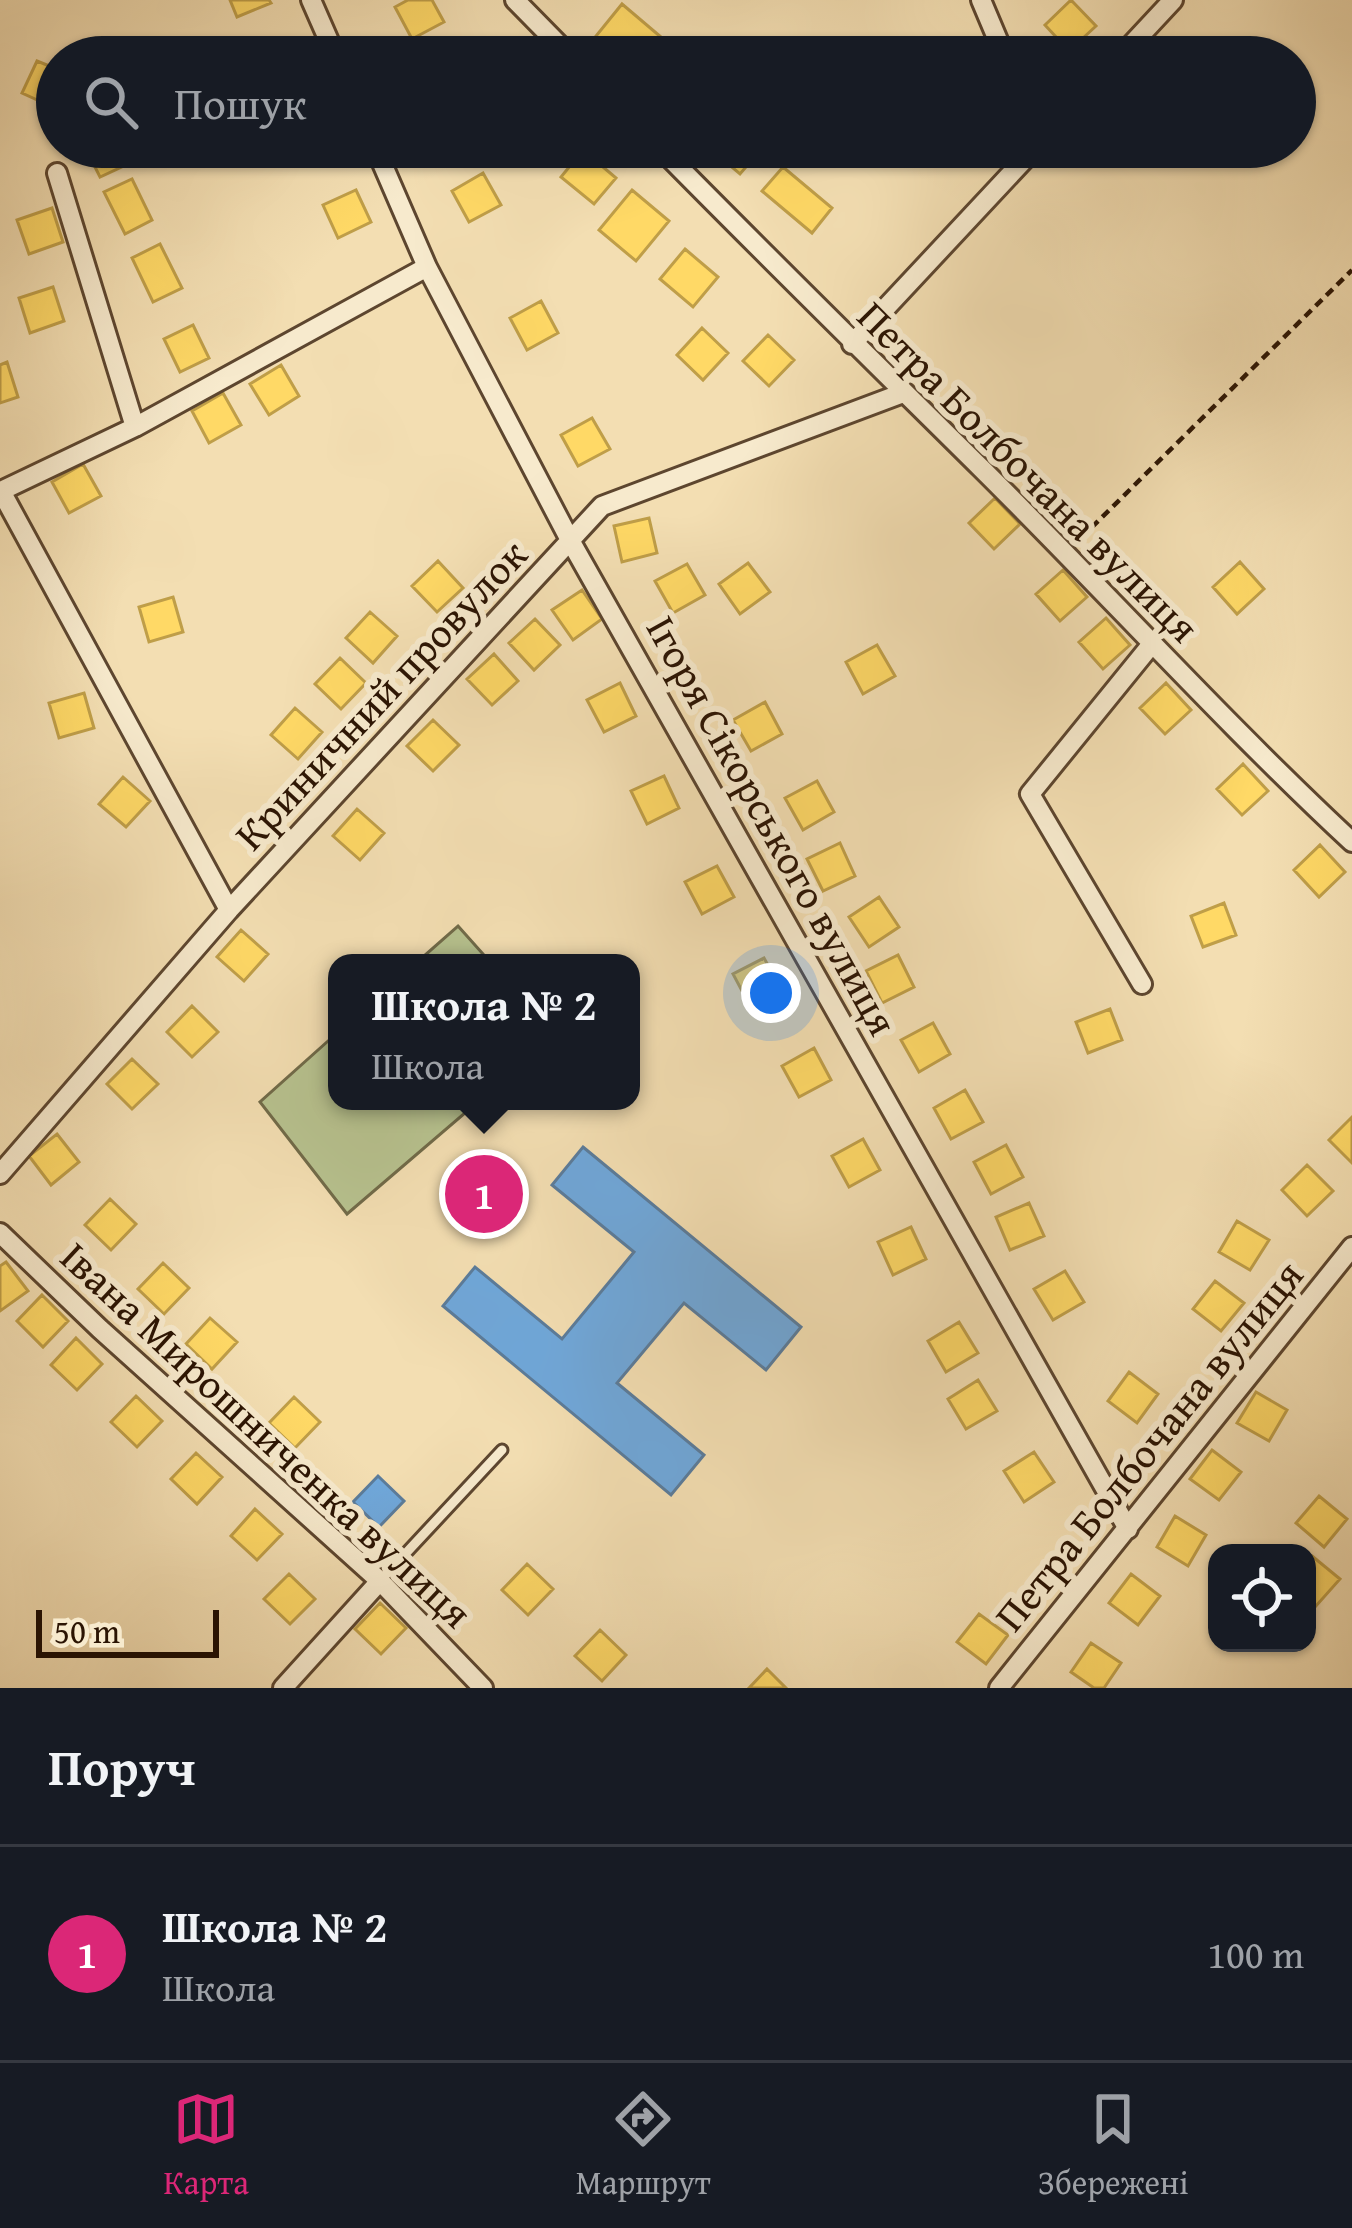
<!DOCTYPE html>
<html lang="uk">
<head>
<meta charset="utf-8">
<style>
  :root { --surface:#171b24; --page:#20242c; --text:#f1f3f6; --muted:#9ea1a6; --line:#363941; --accent:#db2777 }
  body { margin:0; font-family:"Gentium Book Plus",serif; background:var(--page); color:var(--text) }
  .controls { position:absolute; right:36px; bottom:36px; display:grid; overflow:hidden; border-radius:24px; box-shadow:0 3px 9px #0004 }
  .controls button { width:108px; height:108px; display:grid; place-items:center; padding:0; border:0; border-bottom:3px solid var(--line); background:var(--surface); color:var(--text); font:60px sans-serif }
  .scale { position:absolute; left:36px; bottom:30px; width:183px; box-sizing:border-box; padding-left:12px; border:6px solid #2b1403; border-top:0; font-size:33px; line-height:42px; white-space:nowrap; color:#2b1403; -webkit-text-stroke:9px #f7eacd; paint-order:stroke }
  .you { position:absolute; left:771px; top:993px; width:42px; height:42px; margin:-30px; border:9px solid #fff; border-radius:50%; background:#1a73e8; box-shadow:0 0 0 18px #1a73e833 }
  .badge { display:grid; place-items:center; width:78px; height:78px; border-radius:50%; background:var(--accent); color:#fff; font-size:39px; font-weight:700 }
  .pin { position:absolute; translate:-50% -50%; border:6px solid #fff; box-shadow:0 3px 12px #0006 }
  .popup { position:absolute; left:328px; top:954px; width:312px; height:156px; box-sizing:border-box; display:grid; place-content:center; border-radius:24px; background:var(--surface); filter:drop-shadow(0 3px 9px #0005); font-size:39px; white-space:nowrap; color:var(--muted) }
  .popup b { font-size:45px; color:var(--text) }
  .popup::after { content:''; position:absolute; left:50%; top:100%; margin-left:-24px; border:24px solid transparent; border-top-color:var(--surface) }
  .list { margin:0; padding:0; list-style:none }
  h2 { display:flex; justify-content:space-between; align-items:center; height:156px; margin:0; padding:0 48px; font-size:51px }
  h2 small { font-size:39px; font-weight:400; color:var(--muted) }
  .list li { display:grid; grid-template-columns:78px 1fr auto; gap:36px; align-items:center; box-sizing:border-box; height:216px; padding:0 48px; border-top:3px solid var(--line) }
  .list b { display:block; font-size:45px; white-space:nowrap }
  .list p { margin:0; font-size:39px; white-space:nowrap; color:var(--muted) }
  .list em { font-size:39px; font-style:normal; color:var(--muted) }
  .icon { flex:none; width:66px; height:66px; fill:none; stroke:currentColor; stroke-width:2; stroke-linecap:round; stroke-linejoin:round }
  .map { position:relative; flex:none; width:1352px; height:1688px; overflow:hidden }
  .search { position:absolute; background:var(--surface); box-shadow:0 3px 9px #0004; left:36px; right:36px; top:36px; height:132px; display:flex; align-items:center; gap:30px; box-sizing:border-box; padding:0 42px; border-radius:66px; color:var(--muted); font-size:45px }
  .sheet { height:372px; background:var(--surface) }
  nav { display:flex; justify-content:space-around; align-items:center; box-sizing:border-box; height:168px; border-top:3px solid var(--line); background:var(--surface); font-size:33px; color:var(--muted) }
  nav a { display:grid; justify-items:center; gap:6px }
  nav .on { color:var(--accent) }
  .map>svg:first-child { display:block }
  .green { fill:#b7c28f; stroke:#716b49; stroke-width:3 }
  .homes { fill:#ffd966; stroke:#bf9e48; stroke-width:3 }
  .schools { fill:#6fa8dc; stroke:#5b7c9b; stroke-width:3 }
  .lines { fill:none; stroke-linecap:round; stroke-linejoin:round }
  .service-casing { stroke:#5d462f; stroke-width:15 }
  .minor-casing { stroke:#5d462f; stroke-width:24 }
  .path { stroke:#2b1403; stroke-width:4.5; stroke-dasharray:9 6; stroke-linecap:butt }
  .service { stroke:#f7eacd; stroke-width:9 }
  .minor { stroke:#f7eacd; stroke-width:18 }
  .labels { text-anchor:middle; dominant-baseline:central; stroke-width:12; stroke-linejoin:round; paint-order:stroke }
  .street-label { font-size:42px; fill:#2b1403; stroke:#f7eacd }
</style>
</head>
<body>
<div class="map">
<svg width="1352" height="1688" viewBox="0 0 1352 1688">
  <rect width="100%" height="100%" fill="#f3deb2"/>
  <filter id="stains"><feTurbulence type="fractalNoise" baseFrequency=".00167" numOctaves="4"/><feColorMatrix values="0 0 0 0 .2 0 0 0 0 .09 0 0 0 0 .02 0 0 0 .5 -.17"/></filter>
  <radialGradient id="worn" r=".72"><stop offset=".6" stop-color="#630" stop-opacity="0"/><stop offset="1" stop-color="#630" stop-opacity=".3"/></radialGradient>
  <!-- green -->
  <path class="green" d="M458,926L491,963H416Z
    M337,1033V1101H479L347,1214L260,1102Z"/>
  <!-- homes -->
  <path class="homes" d="M230,0H269L271,3L237,17Z
    M408,0H432L444,22L412,39L395,7Z
    M1071,0L1096,26L1069,51L1045,25Z
    M622,4L668,43L657,57H621L596,36Z
    M37,61L57,69L55,108L22,93Z
    M85,147H120L128,164L100,177Z
    M708,147H763L740,174Z
    M583,150L616,178L594,204L561,177Z
    M783,167L832,208L812,233L762,191Z
    M483,173L501,205L469,222L452,191Z
    M132,179L152,220L125,234L104,192Z
    M356,190L371,222L338,238L323,205Z
    M632,190L669,221L636,261L599,230Z
    M52,208L63,242L29,254L17,220Z
    M160,244L182,288L153,302L132,258Z
    M685,249L718,277L693,307L660,279Z
    M53,287L64,321L30,333L19,298Z
    M541,301L558,333L527,350L510,318Z
    M193,325L209,358L180,372L164,339Z
    M702,328L728,353L703,380L677,355Z
    M768,335L794,360L769,386L743,361Z
    M7,362L18,397L0,403V365Z
    M281,365L299,396L269,415L250,384Z
    M223,393L241,425L209,443L192,411Z
    M592,418L610,449L578,466L561,435Z
    M83,464L101,496L69,513L52,482Z
    M995,498L1020,524L994,549L969,523Z
    M649,518L657,553L622,562L614,526Z
    M438,561L463,588L437,612L412,586Z
    M1240,562L1264,589L1237,614L1213,587Z
    M748,563L770,592L740,614L719,584Z
    M687,564L705,595L673,613L655,581Z
    M1063,570L1087,597L1060,621L1036,594Z
    M582,590L602,619L573,640L552,610Z
    M173,597L183,632L149,642L139,607Z
    M370,612L397,636L373,663L346,638Z
    M1106,618L1130,645L1103,669L1079,642Z
    M535,619L560,645L534,670L509,643Z
    M877,645L895,676L863,694L846,662Z
    M494,654L518,681L492,705L467,679Z
    M340,658L366,683L341,709L315,684Z
    M620,683L636,716L604,732L587,700Z
    M1166,683L1191,710L1165,734L1140,708Z
    M84,693L94,728L59,738L49,703Z
    M765,702L782,734L751,751L733,720Z
    M295,708L322,732L298,759L271,735Z
    M433,720L459,745L433,771L407,746Z
    M1243,764L1268,791L1242,815L1217,789Z
    M664,776L679,808L647,824L631,791Z
    M123,777L150,801L126,827L99,804Z
    M817,781L834,812L803,830L785,798Z
    M357,809L384,833L360,860L333,836Z
    M840,843L855,876L823,891L807,859Z
    M1320,845L1345,872L1319,897L1294,870Z
    M717,866L734,897L702,914L685,882Z
    M879,897L899,927L869,947L849,917Z
    M1224,903L1236,935L1203,947L1191,916Z
    M241,930L268,954L244,981L217,957Z
    M898,955L914,987L882,1003L866,971Z
    M764,958L781,989L750,1006L733,974Z
    M192,1006L218,1032L192,1057L167,1032Z
    M1110,1009L1122,1040L1088,1053L1076,1022Z
    M933,1023L950,1054L919,1072L901,1040Z
    M814,1048L831,1080L799,1097L782,1066Z
    M132,1059L158,1084L132,1109L107,1084Z
    M965,1090L983,1122L951,1139L934,1108Z
    M1352,1117V1163L1329,1140Z
    M57,1134L79,1162L51,1185L29,1156Z
    M863,1139L880,1170L849,1187L832,1156Z
    M1006,1145L1023,1177L991,1194L974,1162Z
    M1307,1165L1333,1191L1307,1216L1282,1190Z
    M110,1199L136,1224L111,1250L85,1225Z
    M1029,1203L1044,1236L1010,1250L996,1217Z
    M1237,1221L1269,1240L1250,1270L1219,1252Z
    M911,1227L926,1259L893,1275L878,1242Z
    M6,1262L28,1291L0,1311V1266Z
    M163,1263L189,1288L164,1314L138,1289Z
    M1065,1271L1084,1302L1053,1320L1034,1289Z
    M1215,1281L1244,1303L1221,1331L1193,1309Z
    M42,1295L68,1321L43,1347L17,1321Z
    M210,1318L237,1342L212,1369L186,1344Z
    M959,1322L978,1353L946,1372L928,1341Z
    M76,1338L102,1364L77,1390L51,1365Z
    M1129,1372L1158,1394L1137,1423L1108,1401Z
    M978,1380L997,1411L966,1429L948,1399Z
    M1256,1392L1287,1410L1269,1441L1237,1423Z
    M136,1396L162,1421L137,1447L111,1422Z
    M294,1397L320,1422L295,1448L269,1423Z
    M1212,1450L1241,1472L1219,1500L1190,1479Z
    M1034,1452L1054,1482L1024,1502L1004,1471Z
    M196,1453L222,1477L197,1504L171,1479Z
    M1319,1496L1347,1519L1324,1547L1296,1523Z
    M255,1509L282,1534L257,1560L231,1536Z
    M1175,1516L1206,1535L1188,1566L1157,1547Z
    M1312,1556L1340,1579L1316,1606L1307,1598V1562Z
    M527,1564L553,1589L528,1615L502,1590Z
    M289,1574L315,1599L290,1624L264,1599Z
    M1131,1574L1160,1596L1138,1625L1109,1603Z
    M380,1603L406,1628L381,1654L355,1629Z
    M979,1614L1008,1635L986,1664L957,1642Z
    M600,1630L626,1655L602,1681L575,1656Z
    M1091,1643L1121,1663L1104,1688H1094L1071,1672Z
    M767,1669L786,1688H749Z"/>
  <!-- schools -->
  <path class="schools" d="M583,1147L801,1327L766,1370L684,1303L617,1383L704,1455L671,1495L443,1306L475,1267L562,1339L634,1252L552,1185Z
    M378,1476L404,1501L379,1527L353,1502Z"/>
  <g class="lines">
    <!-- service casing -->
    <g class="service-casing">
      <path id="service" d="M380,1581L502,1450"/>
    </g>
    <!-- minor casing -->
    <g class="minor-casing">
      <path id="minor" d="M311,0L336,57
        M515,0L571,57
        M981,0L1005,57
        M1120,57L1173,0
        M375,147L427,267L571,542L1128,1529
        M659,147C765,255 873,361 981,468C1106,592 1223,722 1352,842
        M57,173L135,427
        M852,344L1036,147
        M229,910L1,491L135,427L427,267
        M1142,984L1030,794L1151,645
        M0,1174L229,910L602,506L903,393
        M0,1233L100,1329L380,1581L483,1688
        M283,1688L380,1581
        M999,1688L1352,1247"/>
    </g>
    <!-- path -->
    <path class="path" d="M1081,538L1352,270"/>
    <!-- service -->
    <use href="#service" class="service"/>
    <!-- minor -->
    <use href="#minor" class="minor"/>
  </g>
  <g class="labels">
    <!-- street labels -->
    <g class="street-label">
      <text transform="translate(1029 471) rotate(45)">Петра Болбочана вулиця</text>
      <text transform="translate(380 694) rotate(-47)">Криничний провулок</text>
      <text transform="translate(773 825) rotate(61)">Ігоря Сікорського вулиця</text>
      <text transform="translate(267 1434) rotate(43)">Івана Мирошниченка вулиця</text>
      <text transform="translate(1148 1445) rotate(-51)">Петра Болбочана вулиця</text>
    </g>
  </g>
  <rect width="100%" height="100%" filter="url(#stains)"/>
  <rect width="100%" height="100%" fill="url(#worn)"/>
</svg>
<div class="controls">
<button><svg class="icon" aria-label="locate" viewBox="0 0 24 24"><circle cx="12" cy="12" r="6"/><path d="M12 2v4M12 18v4M2 12h4M18 12h4"/></svg></button>
</div>
<div class="scale">50 m</div>
<div class="you"></div>
<div class="pin badge" style="left:484px;top:1194px">1</div>
<div class="popup"><b>Школа № 2</b>Школа</div>
<div class="search"><svg class="icon" aria-label="search" viewBox="0 0 24 24"><circle cx="10" cy="10" r="6"/><path d="M15 15l6 6"/></svg>Пошук</div>
</div>
<section class="sheet">
<h2>Поруч<small></small></h2>
<ul class="list">
<li><span class="badge">1</span><div><b>Школа № 2</b><p>Школа</p></div><em>100 m</em></li>
</ul>
</section>
<nav>
<a class="on"><svg class="icon" aria-label="map" viewBox="0 0 24 24"><path d="M3 6l6-2 6 2 6-2v14l-6 2-6-2-6 2zM9 4v14M15 6v14"/></svg>Карта</a>
<a><svg class="icon" aria-label="directions" viewBox="0 0 24 24"><path d="M12 3l9 9-9 9-9-9zM9 14v-3h6M13 9l2 2-2 2"/></svg>Маршрут</a>
<a><svg class="icon" aria-label="saved" viewBox="0 0 24 24"><path d="M7 4h10v16l-5-4-5 4z"/></svg>Збережені</a>
</nav>
</body>
</html>
